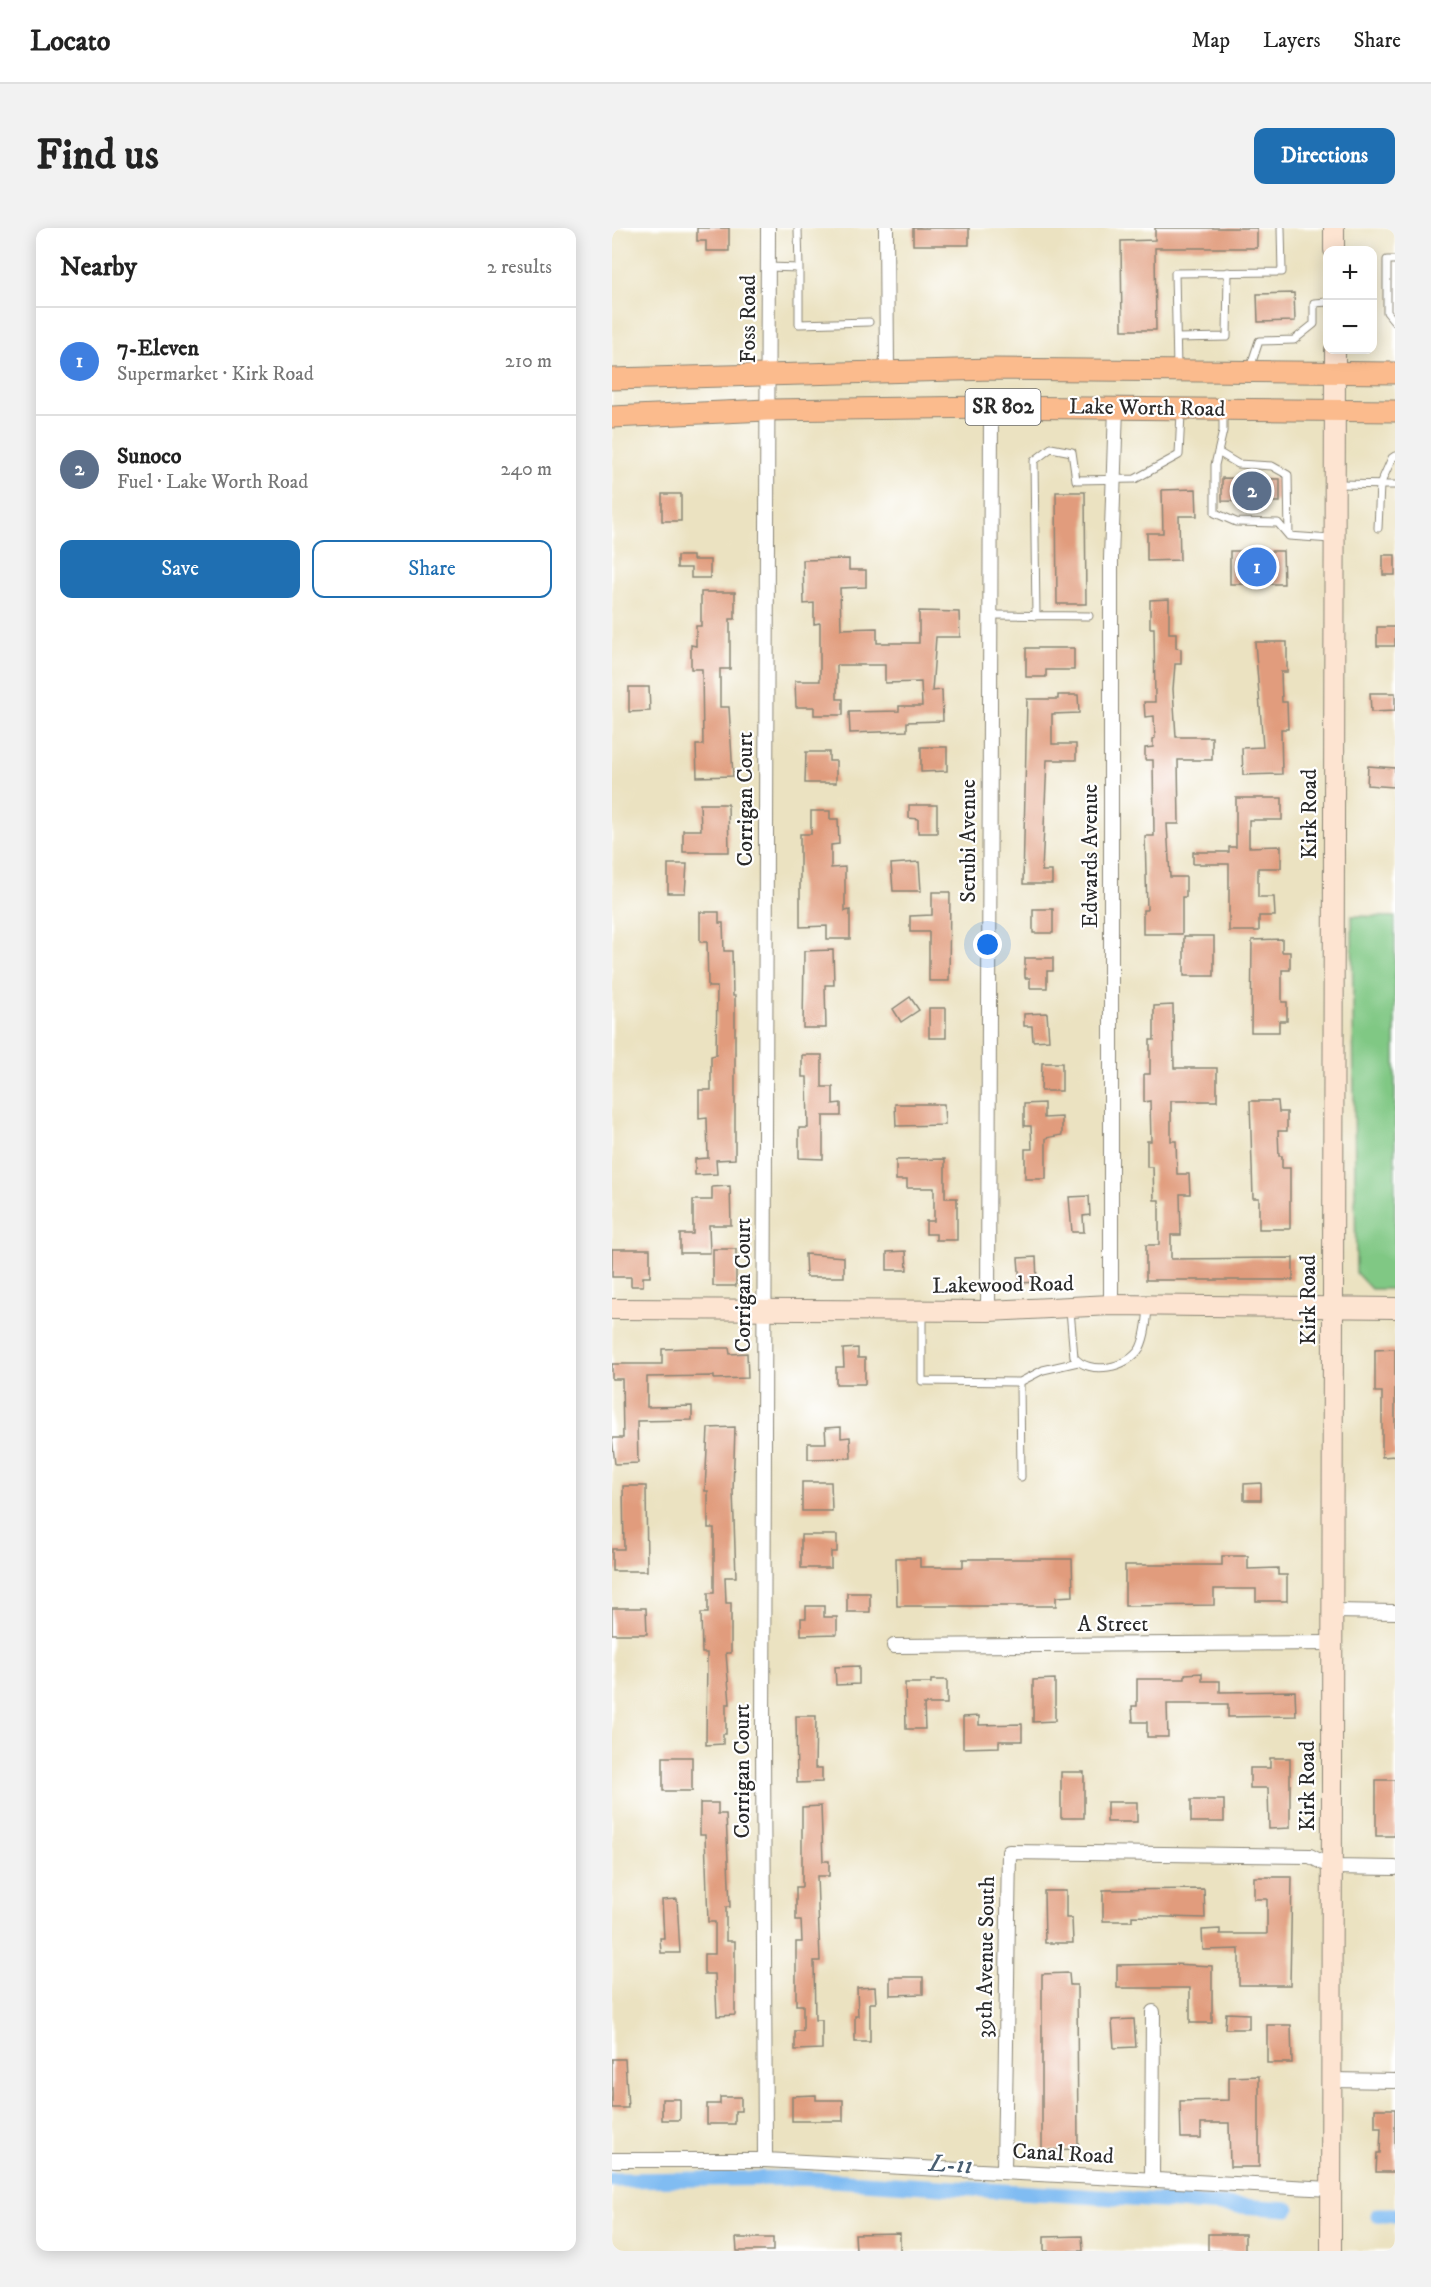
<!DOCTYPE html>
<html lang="en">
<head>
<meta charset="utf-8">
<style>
  :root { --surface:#fff; --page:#f2f2f2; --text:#222; --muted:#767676; --line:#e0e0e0; --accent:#1f6fb2 }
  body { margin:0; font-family:"IM FELL DW Pica",serif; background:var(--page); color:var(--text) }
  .controls { position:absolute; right:18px; top:18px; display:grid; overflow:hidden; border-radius:12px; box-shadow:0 3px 15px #0003 }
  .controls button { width:54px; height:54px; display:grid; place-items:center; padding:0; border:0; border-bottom:2px solid var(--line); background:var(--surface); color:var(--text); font:30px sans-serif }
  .you { position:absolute; left:376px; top:717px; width:21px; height:21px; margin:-15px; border:4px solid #fff; border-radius:50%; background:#1a73e8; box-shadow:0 0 0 9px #1a73e833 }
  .badge { display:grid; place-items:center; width:39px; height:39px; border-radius:50%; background:var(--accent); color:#fff; font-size:20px; font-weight:700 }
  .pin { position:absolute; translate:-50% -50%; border:3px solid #fff; box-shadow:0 2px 6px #0006 }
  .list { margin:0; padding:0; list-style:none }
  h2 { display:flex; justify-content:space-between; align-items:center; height:78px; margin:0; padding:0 24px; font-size:26px }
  h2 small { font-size:20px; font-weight:400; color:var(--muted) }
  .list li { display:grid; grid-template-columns:39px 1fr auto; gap:18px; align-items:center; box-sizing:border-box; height:108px; padding:0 24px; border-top:2px solid var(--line) }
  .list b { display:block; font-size:22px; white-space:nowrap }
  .list p { margin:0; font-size:20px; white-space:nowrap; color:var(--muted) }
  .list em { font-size:20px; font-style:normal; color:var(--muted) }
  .actions { display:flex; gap:12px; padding:18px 24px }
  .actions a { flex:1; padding:14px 0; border:2px solid var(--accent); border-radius:12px; text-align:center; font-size:21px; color:var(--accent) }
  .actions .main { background:var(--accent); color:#fff }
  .map { position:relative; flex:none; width:783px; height:2023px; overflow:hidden; border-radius:12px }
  header { display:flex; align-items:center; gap:36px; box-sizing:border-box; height:84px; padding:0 30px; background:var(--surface); border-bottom:2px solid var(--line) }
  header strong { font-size:28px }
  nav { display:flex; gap:33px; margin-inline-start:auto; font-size:21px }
  .intro { display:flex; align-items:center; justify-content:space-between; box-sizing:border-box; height:144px; padding:0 36px }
  h1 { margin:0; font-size:42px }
  .button { padding:15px 27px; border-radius:12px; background:var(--accent); color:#fff; font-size:21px; font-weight:700 }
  main { display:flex; gap:36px; padding:0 36px }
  aside { flex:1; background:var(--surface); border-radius:12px; box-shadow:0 3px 15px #0003 }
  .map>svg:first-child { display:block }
  .green { fill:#80c884; stroke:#567a58; stroke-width:1.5 }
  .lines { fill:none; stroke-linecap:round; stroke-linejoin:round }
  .canal { stroke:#80bcf2; stroke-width:15 }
  .building { fill:#e19c7d }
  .lane-casing { stroke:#8b8676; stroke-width:9 }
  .street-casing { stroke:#8b8676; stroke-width:16 }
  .secondary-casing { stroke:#8b8676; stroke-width:22 }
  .primary-casing { stroke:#8b8676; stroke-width:23 }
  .lane { stroke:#fff; stroke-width:7 }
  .street { stroke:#fff; stroke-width:14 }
  .secondary { stroke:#fde4d1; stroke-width:20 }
  .primary { stroke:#fbbb8d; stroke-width:21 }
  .labels { text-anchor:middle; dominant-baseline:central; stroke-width:4.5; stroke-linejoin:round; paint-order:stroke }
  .shield { fill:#fff; stroke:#6b6b6b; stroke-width:1.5 }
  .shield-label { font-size:21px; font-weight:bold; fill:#2b2b2b }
  .street-label { font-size:22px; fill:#2b2b2b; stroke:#fff }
  .water-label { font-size:24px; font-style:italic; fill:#495e71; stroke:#fff }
</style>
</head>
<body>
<header>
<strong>Locato</strong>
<nav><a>Map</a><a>Layers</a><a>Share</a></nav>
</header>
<div class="intro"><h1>Find us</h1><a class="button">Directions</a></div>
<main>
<aside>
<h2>Nearby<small>2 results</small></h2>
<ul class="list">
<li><span class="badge" style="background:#3f7fe0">1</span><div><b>7-Eleven</b><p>Supermarket · Kirk Road</p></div><em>210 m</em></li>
<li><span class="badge" style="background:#5c6f8a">2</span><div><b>Sunoco</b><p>Fuel · Lake Worth Road</p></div><em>240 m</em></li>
</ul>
<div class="actions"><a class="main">Save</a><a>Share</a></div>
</aside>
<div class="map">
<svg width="783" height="2023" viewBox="0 0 783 2023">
  <rect width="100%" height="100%" fill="#fff"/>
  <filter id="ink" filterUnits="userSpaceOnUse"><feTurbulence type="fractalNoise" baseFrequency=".0167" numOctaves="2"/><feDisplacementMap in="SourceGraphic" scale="12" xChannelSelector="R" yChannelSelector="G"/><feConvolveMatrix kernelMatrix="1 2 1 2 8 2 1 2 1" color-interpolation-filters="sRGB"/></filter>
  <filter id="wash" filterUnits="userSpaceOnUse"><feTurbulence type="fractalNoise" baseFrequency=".008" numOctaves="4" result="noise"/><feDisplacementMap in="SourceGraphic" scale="24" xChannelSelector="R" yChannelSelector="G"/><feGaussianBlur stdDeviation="1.35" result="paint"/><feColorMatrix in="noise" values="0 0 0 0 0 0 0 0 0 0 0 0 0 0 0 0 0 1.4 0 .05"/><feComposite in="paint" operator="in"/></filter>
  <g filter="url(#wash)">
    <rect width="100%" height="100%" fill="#ebe2c1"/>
    <!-- green -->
    <path class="green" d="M740,688L783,689V1061H759L744,1045Z"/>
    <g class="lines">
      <!-- canal -->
      <path class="canal" d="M0,1952L187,1950L676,1981
        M766,1987H783"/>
    </g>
    <g id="blocks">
      <!-- building -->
      <path class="building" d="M85,0H117V23H94V13H85Z
        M301,0H357V17H301Z
        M543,0H645V20H543L544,102H510L509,13L543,12Z
        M682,65L683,93L646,94L645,66Z
        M610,250L668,251V274L610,273Z
        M584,261L585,288H567L568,332L535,333V305H551L550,262Z
        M444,264H473L474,376H445Z
        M50,266H69V293H50Z
        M618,323H671L672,356H618Z
        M771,327H783V347H771Z
        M65,328H81V332H98V350H79V340H65Z
        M237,331V342H254V359L228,360L229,401L265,400V415H307V383L347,384L348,409H324L320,463L330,462L331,493L295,494V503L238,505L237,484L287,483V478H310L309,454L273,455V437H225V471H231V487H202V479H184L183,453H208V395L202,396V375L192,376L191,332Z
        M89,364H123V391H118V441H108V479H117L121,548L85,549L84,517H91L90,441H79V417L84,418V398H89Z
        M557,371V405H564V420L569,421V436H563L561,461L564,509H600V532H566L567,596H555L558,649H574V669H570V706H531V682H535L533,608H542L541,532H533V520L541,519V511L543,510L542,488L533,489L532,474H543L542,400H538V372Z
        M765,399H783V418H765Z
        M643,414H675V444H669L670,474H675L676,501H669L670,546L631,547L630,520L651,519Z
        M414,420H462V442H434V449H414Z
        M17,459H37L38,483L17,484Z
        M758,465H783V483L759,484Z
        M446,467H466L467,485L440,486V516H464V532H435L430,643H440V656H411L415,471H446Z
        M309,519H335V543L309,544Z
        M194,524H217V533H224V555H193Z
        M756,538L783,540L782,559L755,557Z
        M624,570H670V592H637V619L669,618V640H646V669H662L663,688H647V703H617V636H581V624H617V619H624Z
        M88,576H116L117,624H71V602H89Z
        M297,577H325V605H306V591L297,590Z
        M199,583H218V591H226L227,616L219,617V640L233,639V683L238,682V711H215V698L188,699V606H199Z
        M307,634L309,663H281L279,636Z
        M56,636H75L73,665H56Z
        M320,664H338L337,753H317V704H298V688L320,687Z
        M421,681H441V705H421Z
        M88,684H107V695H111L112,723H120L121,768H123V931L104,932L105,946L83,947V931L96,930L95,890L87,891V862H99V828L104,827L105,759H96L95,714H88Z
        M572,708H602V748H572Z
        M670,711V724H678V742H670V774H675V793H667V804H639L640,712Z
        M221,722L222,757H213L214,800H191L192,723Z
        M413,730H441V743H435V760H418V750H413Z
        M298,769L307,782L289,794L281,781Z
        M561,777L562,840H605V873H559V913H564L565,946H577L578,966H568L569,1007H559V1031L681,1030V1052H534V1017H547V972H542L541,939H535V913H539L538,873L532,874V846H538V812H542V778Z
        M317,780H334V810H317Z
        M435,785L437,812L421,813L420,798H412V786Z
        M190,827H210V859H221V876L229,875V888H211V931L187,930V900H196L195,849H190Z
        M430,835H450V863H429Z
        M638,873H666L667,884H675V903H666L667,928H670V940H678V1001H647V970H641Z
        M432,875V890L450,889V907L434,910V951H413V921H420L419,898H412V876Z
        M283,876H332L333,897L284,898Z
        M333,931V970H345V1012H324V1006H314V993H322V960H295V952H284V932Z
        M118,958L119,997H97L98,1025H68V1006H81V972H100V959Z
        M477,968L478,987L471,988L472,1004H460L457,969Z
        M0,1021H38V1049H31V1058H19V1049H0Z
        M101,1021H124V1058H101Z
        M294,1023L295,1042H275V1024Z
        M193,1026L232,1029V1049H194Z
        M424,1029L425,1054L408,1055L406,1030Z
        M83,1120H117L118,1126L135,1125L136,1150L102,1151V1148L35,1149V1179L80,1178V1192L25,1193L26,1235L3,1236L0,1210H11L10,1151H0V1136H50V1121Z
        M246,1120V1130H253V1156H224V1139H232L231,1121Z
        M783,1121V1228L770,1229V1164H763V1122Z
        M123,1199L121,1263L124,1349H113L114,1375H119V1425H114L118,1476H114V1506H111V1516L94,1517L95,1425H90L89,1385H96V1365H102V1300H96V1263H93L96,1200Z
        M229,1199V1210L238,1209L239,1230L196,1231V1215H214L213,1200Z
        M190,1254H219L220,1283H190Z
        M649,1255V1272H632V1256Z
        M11,1258H34L35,1343H0V1321H12Z
        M189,1307H225V1324H219V1340H189Z
        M610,1328H636V1341L666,1340V1347H675V1373H644V1361H602V1377L513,1378V1337H610Z
        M284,1330H308V1339H351V1331H460L461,1368L444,1369V1378H285Z
        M235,1365H258V1384H235Z
        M194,1378H212V1389H225V1406L189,1407V1390H194Z
        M0,1380H34L35,1406H0Z
        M247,1438V1456L224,1457L223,1439Z
        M590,1445V1453H608V1464L683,1463L684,1488L616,1489V1476H555L556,1509H535V1494H521L520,1478H525V1451H573V1446Z
        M443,1451V1493L421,1494V1452Z
        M319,1452H335V1476H312L313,1501H294L293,1455H319Z
        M184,1488H204L203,1540H210V1554L185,1555Z
        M367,1488V1497L410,1496V1513H387V1519L351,1520V1489Z
        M51,1529H80V1563H51Z
        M658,1530H678V1600L657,1601L656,1560H638V1540H658Z
        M449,1544H472V1590H449Z
        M764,1552H783V1608H764Z
        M579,1572H612V1594H579Z
        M495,1574H525V1594H495Z
        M88,1575H106V1586H114L118,1679H114V1713H123V1787L105,1788L103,1746H92V1726H103V1694H96L93,1607H88Z
        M209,1578L211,1633H217V1648H205L208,1733H202L203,1792H210V1821L183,1822V1803H191V1777H184V1714H190L189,1692H184V1659H190V1579Z
        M642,1649H680L678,1757H627V1721L591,1722L590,1702L608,1701V1706H655V1671H642Z
        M592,1661L593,1690L520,1688V1693H491V1662Z
        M432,1663H454V1690H460L461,1715H433Z
        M65,1671L68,1725H49L48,1710H52L50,1672Z
        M561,1736L600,1738V1795H578V1760H505V1737Z
        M457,1745L458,1757H465L466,1921L430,1922V1746Z
        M278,1749H311V1766L278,1767Z
        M263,1759L264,1775H258V1814H243V1788H246L245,1760Z
        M614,1785L637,1786V1801H613Z
        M522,1791L524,1819L502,1820L500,1792Z
        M655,1797H679L680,1835H655Z
        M0,1831H13L16,1880H0Z
        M647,1848V1939H618L617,1895H589V1910H569L568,1873L617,1872V1849Z
        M204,1867V1872H231V1893H180V1868Z
        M108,1869H129V1883H123V1896H95V1876H108Z
        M50,1871H68V1892H50Z
        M763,1881H783V1944H764L765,1925H768L769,1900H763Z
        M288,2005V2023H244L243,2006Z
        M596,2006H633V2023H596Z
        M470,2008L471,2023H432V2009Z
        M124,2010H161V2023H125Z"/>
    </g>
  </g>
  <g filter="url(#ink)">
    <use href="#blocks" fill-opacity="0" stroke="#8b8676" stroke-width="1.5"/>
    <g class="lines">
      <!-- lane casing -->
      <g class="lane-casing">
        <path id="lane" d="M783,32H775V84L783,94
          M156,39L187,40L186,1
          M187,40V96L257,94
          M565,110L615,109L616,44
          M638,140L647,113L682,112L702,96V75L716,74
          M565,141L563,45L670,44L669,0
          M611,184V203L603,237V285L624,294L666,295L677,308L719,311
          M606,224L626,236L660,238L676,247L677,308
          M726,256L783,257
          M766,300L768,257L780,230L783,228
          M378,387L477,388
          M424,388L422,233L439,220L460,224L464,252L523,251L567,227L569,185
          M458,1082L462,1129C477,1148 516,1140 528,1120C534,1108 535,1092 536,1079
          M310,1085V1153L408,1154L409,1249
          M408,1154L431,1142L466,1134"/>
      </g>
      <!-- street casing -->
      <g class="street-casing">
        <path id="street" d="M274,0L275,142
          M499,1077V331L504,179
          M376,1083L379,179
          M720,1383L783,1384
          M282,1418L720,1415
          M719,1852L783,1853
          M0,1932H153L719,1961
          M153,1932L151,1513L156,0
          M392,1943L397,1624L698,1628L719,1639L783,1640
          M540,1952L541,1784"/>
      </g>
      <!-- secondary casing -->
      <g class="secondary-casing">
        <path id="secondary" d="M722,0V22
          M0,1081L376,1083L499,1077L783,1080
          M719,2023L723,122"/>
      </g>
      <!-- primary casing -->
      <g class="primary-casing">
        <path id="primary" d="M0,151L381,141L783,145
          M0,189L155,182L379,179L783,183"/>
      </g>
      <!-- lane -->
      <use href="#lane" class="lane"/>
      <!-- street -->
      <use href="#street" class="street"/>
      <!-- secondary -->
      <use href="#secondary" class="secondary"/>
      <!-- primary -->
      <use href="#primary" class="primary"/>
    </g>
  </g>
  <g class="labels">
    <!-- shield labels -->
    <rect class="shield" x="353.5" y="161" width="75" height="36" rx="4.5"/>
    <g class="shield-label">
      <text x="391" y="179">SR 802</text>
    </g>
    <!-- street labels -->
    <g class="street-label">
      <text transform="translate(136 91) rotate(-90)">Foss Road</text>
      <text transform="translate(535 180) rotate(1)">Lake Worth Road</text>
      <text transform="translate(133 571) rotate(-90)">Corrigan Court</text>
      <text transform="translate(697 586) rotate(-90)">Kirk Road</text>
      <text transform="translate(356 613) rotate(-90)">Serubi Avenue</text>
      <text transform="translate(478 628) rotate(-90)">Edwards Avenue</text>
      <text transform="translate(131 1057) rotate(-90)">Corrigan Court</text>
      <text transform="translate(391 1057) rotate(-1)">Lakewood Road</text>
      <text transform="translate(696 1072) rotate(-90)">Kirk Road</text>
      <text x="501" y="1396">A Street</text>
      <text transform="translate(130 1543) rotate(-90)">Corrigan Court</text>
      <text transform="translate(695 1558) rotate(-90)">Kirk Road</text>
      <text transform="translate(374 1729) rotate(-89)">39th Avenue South</text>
      <text transform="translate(451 1926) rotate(3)">Canal Road</text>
    </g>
    <!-- water labels -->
    <g class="water-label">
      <text transform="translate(339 1937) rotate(4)">L-11</text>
    </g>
  </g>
</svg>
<div class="controls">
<button>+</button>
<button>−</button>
</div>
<div class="you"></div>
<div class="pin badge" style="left:645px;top:339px;background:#3f7fe0">1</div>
<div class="pin badge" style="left:640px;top:263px;background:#5c6f8a">2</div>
</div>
</main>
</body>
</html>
